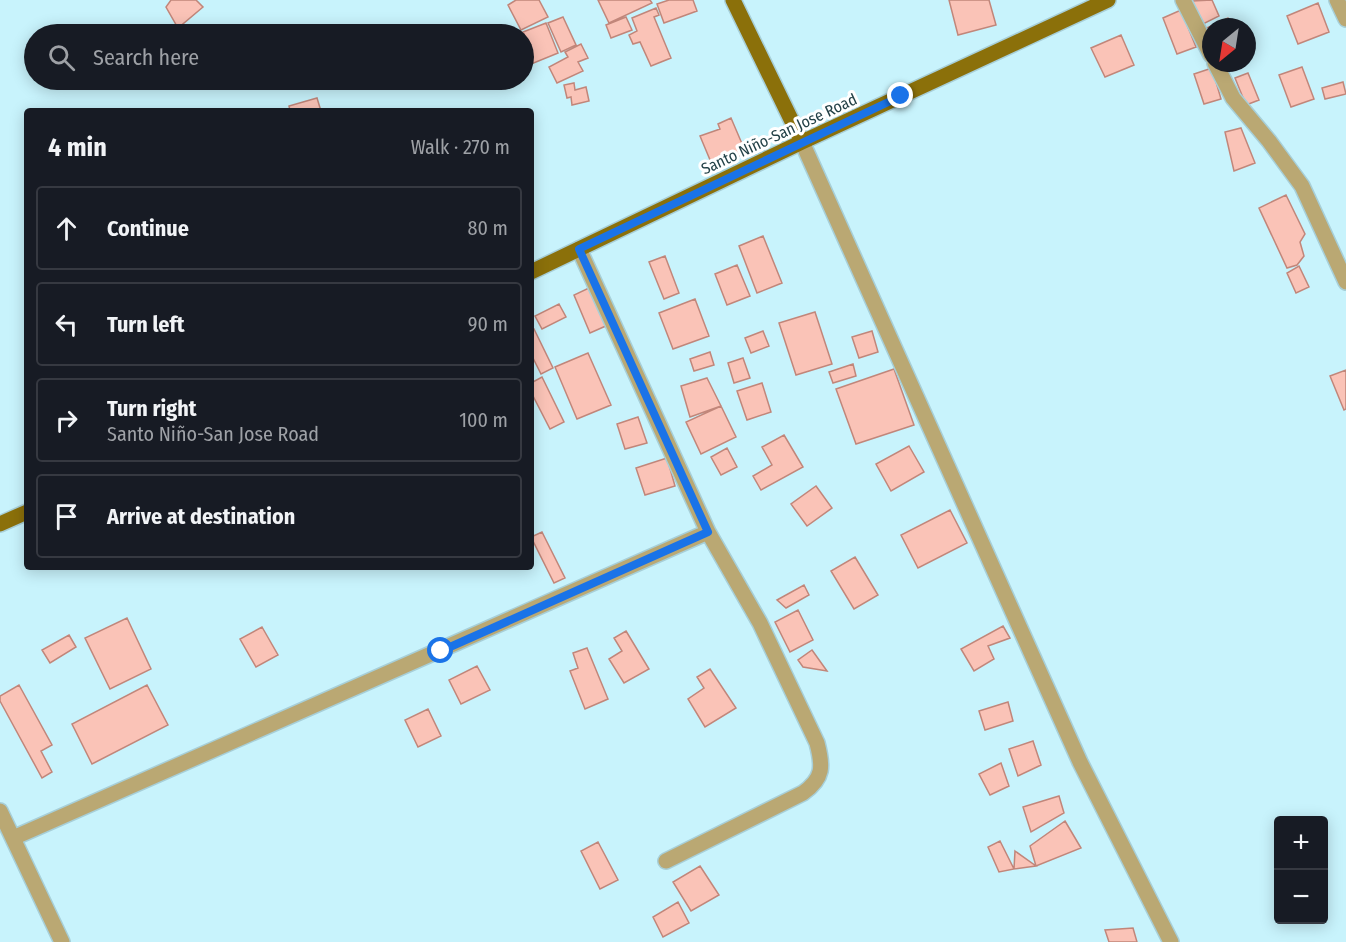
<!DOCTYPE html>
<html lang="en">
<head>
<meta charset="utf-8">
<style>
  :root { --surface:#171b24; --page:#20242c; --text:#f1f3f6; --muted:#9ea1a6; --line:#363941 }
  body { margin:0; font-family:"Fira Sans Condensed",sans-serif; background:var(--page); color:var(--text) }
  .controls { position:absolute; right:18px; bottom:18px; display:grid; overflow:hidden; border-radius:6px; box-shadow:0 3px 15px #0003 }
  .controls button { width:54px; height:54px; display:grid; place-items:center; padding:0; border:0; border-bottom:2px solid var(--line); background:var(--surface); color:var(--text); font:30px sans-serif }
  .compass { position:absolute; left:1202px; top:18px; width:54px; height:54px; border-radius:50%; background:var(--surface); box-shadow:0 3px 15px #0003; rotate:210deg }
  .stop { position:absolute; width:18px; height:18px; margin:-14px; border:4px solid #1a73e8; border-radius:50%; background:#fff }
  .stop.end { background:#1a73e8; border-color:#fff; box-shadow:0 2px 6px #0008 }
  .list { margin:0; padding:0; list-style:none }
  h2 { display:flex; justify-content:space-between; align-items:center; height:78px; margin:0; padding:0 24px; font-size:26px }
  h2 small { font-size:20px; font-weight:400; color:var(--muted) }
  .list li { display:grid; grid-template-columns:39px 1fr auto; gap:18px; align-items:center; box-sizing:border-box; height:84px; margin:0 12px 12px; padding:0 12px; border:2px solid var(--line); border-radius:6px }
  .list b { display:block; font-size:22px; white-space:nowrap }
  .list p { margin:0; font-size:20px; white-space:nowrap; color:var(--muted) }
  .list em { font-size:20px; font-style:normal; color:var(--muted) }
  .icon { flex:none; width:33px; height:33px; fill:none; stroke:currentColor; stroke-width:2; stroke-linecap:round; stroke-linejoin:round }
  .map { position:relative; flex:none; width:1346px; height:942px; overflow:hidden }
  .search { position:absolute; background:var(--surface); box-shadow:0 3px 15px #0003; left:24px; top:24px; width:510px; height:66px; display:flex; align-items:center; gap:15px; box-sizing:border-box; padding:0 21px; border-radius:33px; color:var(--muted); font-size:22px }
  .panel { position:absolute; background:var(--surface); box-shadow:0 3px 15px #0003; left:24px; top:108px; width:510px; height:462px; border-radius:6px }
  .map>svg:first-child { display:block }
  .building { fill:#fac3b7; stroke:#c1867a; stroke-width:1.5 }
  .lines { fill:none; stroke-linecap:round; stroke-linejoin:round }
  .minor-casing { stroke:#a7cfd8; stroke-width:18 }
  .major-casing { stroke:#a7cfd8; stroke-width:18 }
  .minor { stroke:#baa873; stroke-width:15 }
  .major { stroke:#8b700a; stroke-width:15 }
  .route { stroke:#1a73e8; stroke-width:8 }
  .labels { text-anchor:middle; dominant-baseline:central; stroke-width:6; stroke-linejoin:round; paint-order:stroke }
  .street-label { font-size:16px; fill:#234147; stroke:#fff }
</style>
</head>
<body>
<div class="map">
<svg width="1346" height="942" viewBox="0 0 1346 942">
  <rect width="100%" height="100%" fill="#c8f3fc"/>
  <!-- building -->
  <path class="building" d="M171,0H196L203,7L178,28L166,7Z
    M516,0H539L548,17L521,30L508,5Z
    M598,0H650L652,3L609,23Z
    M669,0H693L697,11L664,23L657,4Z
    M949,0H989L996,25L958,35Z
    M1212,0L1219,16L1203,24L1192,1Z
    M1318,3L1329,32L1298,44L1287,16Z
    M656,8L659,15L654,17L671,58L651,66L640,42L633,44L629,35L637,31L632,18Z
    M1181,10L1196,47L1177,54L1163,18Z
    M563,17L576,45L561,52L548,23Z
    M626,17L632,30L611,38L606,25Z
    M1228,18L1233,27H1211V39L1207,28Z
    M546,23L558,53L524,67V34H518Z
    M1121,35L1134,65L1105,77L1091,48Z
    M581,44L588,58L578,62L583,71L557,83L549,67L568,57L565,52Z
    M1302,67L1314,99L1291,107L1279,75Z
    M1212,68L1221,99L1204,104L1194,74Z
    M1248,73L1259,100L1246,105L1235,78Z
    M1343,82L1346,94L1325,99L1322,88Z
    M574,83L575,90L586,87L589,101L572,105L571,97L567,98L564,85Z
    M317,98L321,111H290L289,106Z
    M731,118L746,153L713,167L700,136L720,129L718,124Z
    M1241,128L1255,163L1234,171L1225,132Z
    M1286,195L1305,234L1300,242L1304,256L1297,265L1287,268L1259,208Z
    M763,236L782,283L757,293L739,246Z
    M665,256L679,293L664,299L649,262Z
    M737,265L750,296L727,305L715,274Z
    M1299,266L1309,287L1296,293L1287,273Z
    M591,287L608,325L590,333L574,295Z
    M695,299L709,336L673,349L659,313Z
    M559,304L566,317L542,329L535,316Z
    M815,312L832,364L796,375L779,323Z
    M534,329L553,368L541,374L531,354V330Z
    M763,331L769,346L751,353L745,338Z
    M872,331L878,352L859,358L852,337Z
    M710,352L714,365L694,371L690,359Z
    M588,353L611,405L577,419L555,367Z
    M743,358L750,378L734,383L728,363Z
    M853,364L856,376L833,383L829,372Z
    M894,369L914,425L856,444L836,389Z
    M1346,370V409L1344,410L1330,376Z
    M542,377L564,422L550,429L531,392V383Z
    M707,378L721,406L690,417L681,386Z
    M762,383L771,412L747,420L737,391Z
    M721,406L736,437L701,454L686,422Z
    M638,417L647,443L625,449L617,424Z
    M784,435L803,467L761,490L753,476L772,465L762,447Z
    M909,446L924,472L891,491L876,464Z
    M727,448L737,467L721,475L711,457Z
    M667,458L675,486L645,495L636,468Z
    M816,486L832,508L807,526L791,504Z
    M950,510L967,543L918,568L901,535Z
    M542,532L565,578L554,583L531,537Z
    M855,557L878,595L854,609L831,571Z
    M804,585L809,595L786,608L777,600Z
    M798,610L813,640L790,652L775,622Z
    M127,618L151,669L110,689L85,638Z
    M1003,626L1010,638L988,646L994,659L974,671L961,649Z
    M262,627L278,655L256,667L240,639Z
    M626,631L649,669L624,683L609,659L622,651L614,638Z
    M69,635L76,647L50,663L42,650Z
    M587,648L608,699L585,709L570,671L578,668L573,653Z
    M812,650L827,671L803,667L798,660Z
    M477,666L490,690L461,704L449,680Z
    M710,669L736,708L705,727L688,699L704,688L697,677Z
    M19,685L52,745L41,751L52,772L42,778L0,701V696Z
    M147,685L168,725L92,764L72,724Z
    M1008,702L1013,721L985,730L979,711Z
    M428,709L441,736L418,747L405,720Z
    M1033,741L1041,765L1018,776L1009,749Z
    M1001,763L1009,786L990,795L979,774Z
    M1059,796L1064,813L1031,832L1023,807Z
    M1065,821L1081,848L1036,866L1030,846Z
    M1000,841L1014,869L999,872L988,847Z
    M598,842L618,880L600,889L581,851Z
    M1015,851L1036,866L1014,869Z
    M700,866L719,895L691,911L673,882Z
    M678,902L689,923L663,937L653,917Z
    M1133,928L1137,942H1109L1105,930Z"/>
  <g class="lines">
    <!-- minor casing -->
    <g class="minor-casing">
      <path id="minor" d="M1183,0L1211,55
        M1337,0L1346,19
        M1215,63L1233,98L1269,141L1302,186L1346,282
        M802,142L1080,762L1171,942
        M0,811L62,942
        M13,838L708,532L579,249
        M666,861L803,793C824,778 823,766 817,743L760,623L708,532"/>
    </g>
    <!-- major casing -->
    <g class="major-casing">
      <path id="major" d="M733,0L802,142
        M531,272L802,142L1108,0
        M0,524L27,512"/>
    </g>
    <!-- minor -->
    <use href="#minor" class="minor"/>
    <!-- major -->
    <use href="#major" class="major"/>
  </g>
  <g class="lines">
    <!-- route -->
    <path class="route" d="M441,651L708,532L579,249L901,96"/>
  </g>
  <g class="labels">
    <!-- street labels -->
    <g class="street-label">
      <text transform="translate(779 134) rotate(-25)">Santo Niño-San Jose Road</text>
    </g>
  </g>
</svg>
<div class="controls">
<button>+</button>
<button>−</button>
</div>
<svg class="compass" viewBox="-18 -18 36 36"><path d="M0-13l5 13h-10z" fill="#e53935"/><path d="M0 13l5-13h-10z" fill="#9ea1a6"/></svg>
<div class="stop" style="left:441px;top:651px"></div>
<div class="stop end" style="left:901px;top:96px"></div>
<div class="search"><svg class="icon" aria-label="search" viewBox="0 0 24 24"><circle cx="10" cy="10" r="6"/><path d="M15 15l6 6"/></svg>Search here</div>
<section class="panel">
<h2>4 min<small>Walk · 270 m</small></h2>
<ul class="list">
<li><svg class="icon" aria-label="ahead" viewBox="0 0 24 24"><path d="M12 20V5M6 11l6-6 6 6"/></svg><div><b>Continue</b></div><em>80 m</em></li>
<li><svg class="icon" aria-label="left" viewBox="0 0 24 24"><path d="M17 20v-9H6M10 6l-5 5 5 5"/></svg><div><b>Turn left</b></div><em>90 m</em></li>
<li><svg class="icon" aria-label="right" viewBox="0 0 24 24"><path d="M7 20v-9h11M14 6l5 5-5 5"/></svg><div><b>Turn right</b><p>Santo Niño-San Jose Road</p></div><em>100 m</em></li>
<li><svg class="icon" aria-label="arrive" viewBox="0 0 24 24"><path d="M6 21V4h12l-3 4 3 4H6"/></svg><div><b>Arrive at destination</b></div></li>
</ul>
</section>
</div>
</body>
</html>
